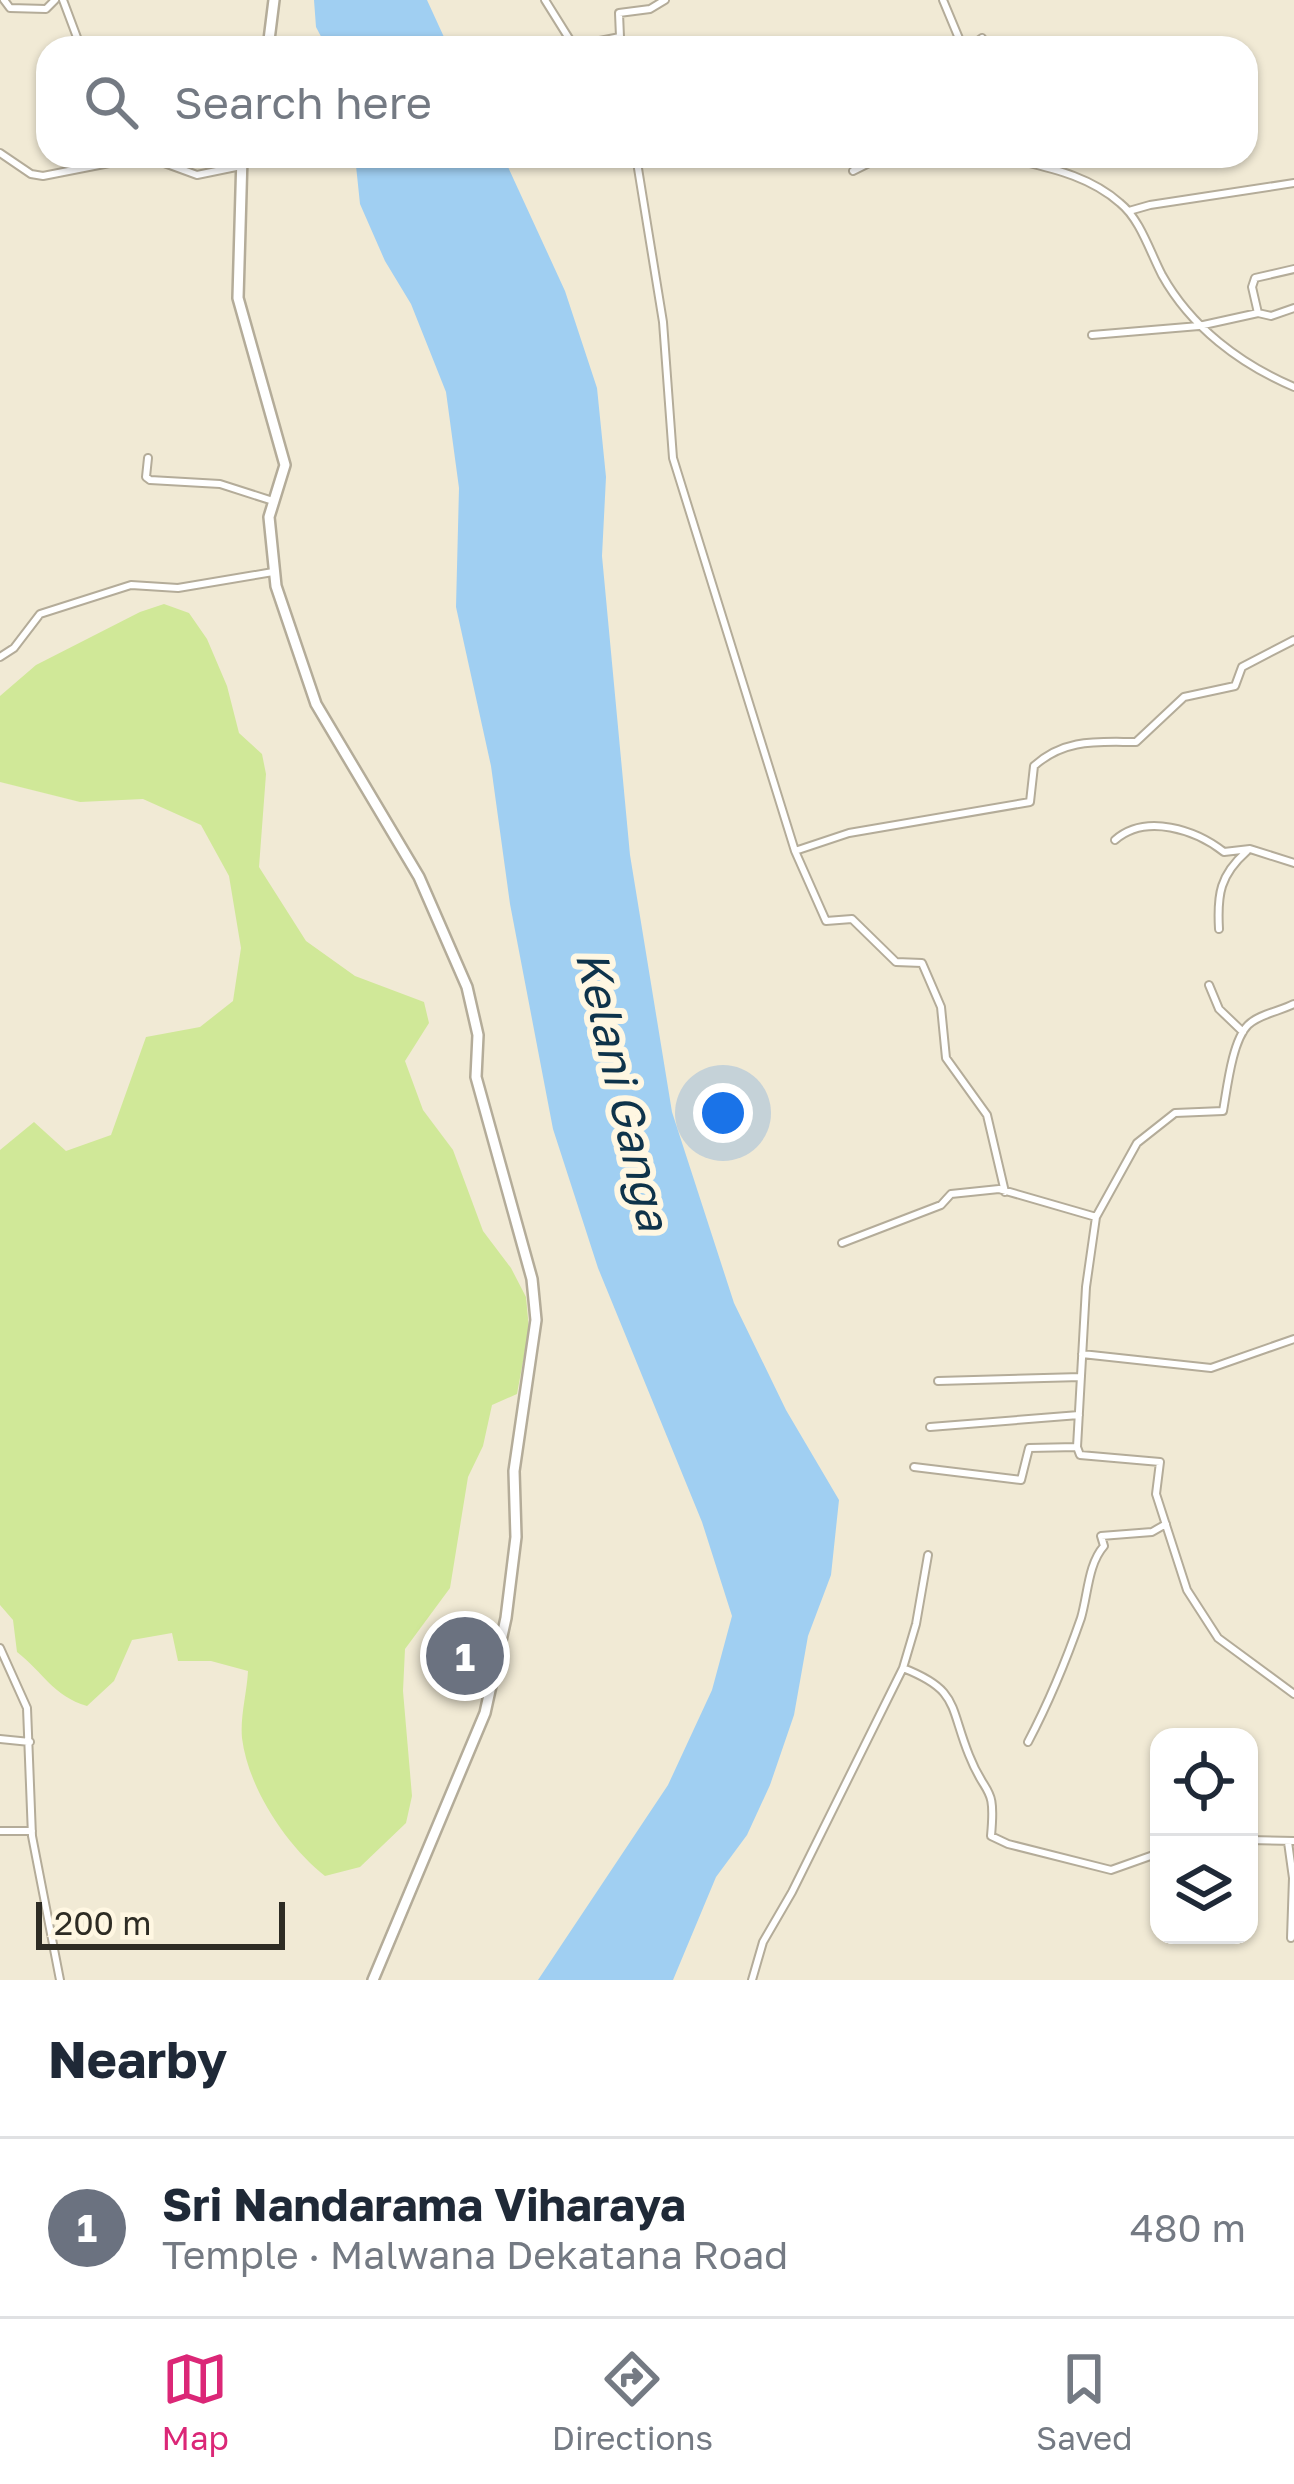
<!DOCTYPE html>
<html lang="en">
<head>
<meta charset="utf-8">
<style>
  :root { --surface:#fff; --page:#f2f2f3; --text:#1f2937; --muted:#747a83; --line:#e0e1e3; --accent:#db2777 }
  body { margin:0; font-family:"Golos Text",sans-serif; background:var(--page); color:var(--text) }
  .controls { position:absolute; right:36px; bottom:36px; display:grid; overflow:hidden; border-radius:24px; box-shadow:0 3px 9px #0004 }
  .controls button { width:108px; height:108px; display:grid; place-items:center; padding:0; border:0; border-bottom:3px solid var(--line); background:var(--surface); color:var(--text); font:60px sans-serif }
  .scale { position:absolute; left:36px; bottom:30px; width:249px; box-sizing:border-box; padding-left:12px; border:6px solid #2e2c24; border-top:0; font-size:33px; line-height:42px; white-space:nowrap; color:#2e2c24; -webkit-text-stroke:9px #fff7e2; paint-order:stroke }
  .you { position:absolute; left:723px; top:1113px; width:42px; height:42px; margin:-30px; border:9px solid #fff; border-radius:50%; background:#1a73e8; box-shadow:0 0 0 18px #1a73e833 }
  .badge { display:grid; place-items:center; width:78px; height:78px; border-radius:50%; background:var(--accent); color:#fff; font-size:39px; font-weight:700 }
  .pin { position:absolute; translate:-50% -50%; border:6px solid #fff; box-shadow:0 3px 12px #0006 }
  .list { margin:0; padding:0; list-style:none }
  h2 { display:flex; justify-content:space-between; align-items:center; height:156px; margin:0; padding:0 48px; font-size:51px }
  h2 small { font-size:39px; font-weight:400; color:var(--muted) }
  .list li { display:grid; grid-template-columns:78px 1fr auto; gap:36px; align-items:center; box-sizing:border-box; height:180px; padding:0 48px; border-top:3px solid var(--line) }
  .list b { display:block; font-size:45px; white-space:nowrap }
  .list p { margin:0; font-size:39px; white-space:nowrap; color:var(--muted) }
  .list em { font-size:39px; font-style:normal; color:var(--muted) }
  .icon { flex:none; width:66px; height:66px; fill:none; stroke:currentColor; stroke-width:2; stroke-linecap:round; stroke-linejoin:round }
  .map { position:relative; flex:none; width:1294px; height:1980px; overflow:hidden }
  .search { position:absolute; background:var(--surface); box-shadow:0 3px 9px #0004; left:36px; right:36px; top:36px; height:132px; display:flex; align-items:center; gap:30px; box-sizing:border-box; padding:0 42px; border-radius:36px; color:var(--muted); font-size:45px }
  .sheet { height:336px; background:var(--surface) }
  nav { display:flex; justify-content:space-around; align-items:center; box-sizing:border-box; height:168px; border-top:3px solid var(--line); background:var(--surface); font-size:33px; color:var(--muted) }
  nav a { display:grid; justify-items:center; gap:6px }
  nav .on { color:var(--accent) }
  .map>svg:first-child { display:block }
  .green { fill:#d0e898 }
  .water { fill:#a0cff2 }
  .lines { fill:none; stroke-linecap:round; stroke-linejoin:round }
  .street-casing { stroke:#b4ac99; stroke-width:10 }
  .secondary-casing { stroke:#b4ac99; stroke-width:14 }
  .street { stroke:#fff; stroke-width:6 }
  .secondary { stroke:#fff; stroke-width:9 }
  .labels { text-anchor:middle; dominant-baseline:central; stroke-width:12; stroke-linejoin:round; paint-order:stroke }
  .water-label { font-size:45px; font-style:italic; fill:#0e334a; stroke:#fff7e2 }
</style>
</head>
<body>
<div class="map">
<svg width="1294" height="1980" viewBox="0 0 1294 1980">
  <rect width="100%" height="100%" fill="#f1ead5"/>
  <!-- green -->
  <path class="green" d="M164,604L189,613L207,639L227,686L239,733L262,754L266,774L259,867L306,941L355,976L424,1002L429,1023L405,1061L423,1110L453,1150L483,1231L511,1268L526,1297L529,1329L517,1394L492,1405L483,1446L468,1477L450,1588L405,1649L403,1691L412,1796L406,1823L360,1867L325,1876C287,1846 248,1788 242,1738C240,1717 247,1692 248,1671L211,1661H178L172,1633L132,1640L114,1681L87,1706C53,1696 44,1673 17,1652L13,1620L0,1605V1150L34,1122L66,1151L111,1135L146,1037L200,1027L233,1001L241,948L229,876L201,825L143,799L80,802L0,782V696L36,665L140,612Z"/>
  <!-- water -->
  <path class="water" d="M314,0H427L449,48H327L316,27Z
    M355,156H503L565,291L597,388L606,477L602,556L630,855L672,1112L734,1303L786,1410L839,1500L831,1575L808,1636L794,1715L770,1785L747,1835L716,1877L673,1980H538L668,1785L712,1690L732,1616L702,1522L598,1268L553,1129L510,904L491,766L456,607L459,488L446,392L411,304L385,261L360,204Z"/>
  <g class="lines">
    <!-- street casing -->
    <g class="street-casing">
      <path id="street" d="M4,0L10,8L46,9L55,0
        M63,0L81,48
        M545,0L575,48
        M943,0L963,48
        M574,46L620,37L619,13L650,9L665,0
        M123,48H150
        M208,48H275
        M309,48L316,45
        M968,48L982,38
        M0,153L31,174L43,176L145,156L197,175L241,166
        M636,156L663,322L673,458L795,851L826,921L852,919L896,962L922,963L941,1007L946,1058L987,1115L1005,1192
        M1001,156C1043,167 1086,173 1120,203C1140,219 1150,252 1162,275C1191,327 1240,364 1294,387
        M853,171L883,156
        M1129,211L1150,205L1294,183
        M1258,313L1252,287L1255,278L1294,269
        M1092,335L1199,326L1258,313L1271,316L1294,308
        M148,458L146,477L150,480L220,484L273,501
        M0,657L14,648L40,614L131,585L178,588L273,572
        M1115,840C1146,813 1196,830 1224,852L1250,849L1294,863
        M795,851L849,833L1030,802L1034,766C1065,738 1098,742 1136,742L1184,697L1235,686L1242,667L1294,640
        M1219,929C1217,894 1220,875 1247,851
        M1209,985L1219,1009L1243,1032
        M842,1243L941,1205L951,1194L999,1189L1096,1217
        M1082,1354L1211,1368L1294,1339
        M938,1381L1081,1377
        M930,1427L1079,1415
        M1077,1447L1080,1455L1160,1462L1156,1494L1187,1590L1218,1638L1294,1694
        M914,1467L1021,1480L1029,1448L1077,1447L1086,1287L1096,1217L1137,1143L1175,1113L1223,1111C1227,1089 1232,1041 1248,1025C1259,1014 1281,1011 1294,1004
        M0,1648L27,1708L32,1836L60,1980
        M903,1668C959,1690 949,1705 969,1755C986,1799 996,1782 991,1836L1008,1844L1111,1870L1159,1853
        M0,1739L30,1742
        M1028,1742C1049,1702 1066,1661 1081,1618C1088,1594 1088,1564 1104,1546L1101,1536L1152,1532L1166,1524
        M0,1831H32
        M1249,1840L1294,1841
        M1288,1842L1293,1878L1291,1938
        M752,1980L763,1942L792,1892L903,1668L916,1624L928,1555"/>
    </g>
    <!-- secondary casing -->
    <g class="secondary-casing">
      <path id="secondary" d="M268,48L274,0
        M242,156L238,298L285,465L269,517L276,586L316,704L419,877L467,987L478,1035L476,1077L532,1279L536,1320L514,1471L516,1537L506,1618L485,1713L373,1980"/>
    </g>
    <!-- street -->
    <use href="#street" class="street"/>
    <!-- secondary -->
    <use href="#secondary" class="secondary"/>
  </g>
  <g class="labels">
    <!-- water labels -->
    <g class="water-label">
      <text transform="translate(624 1090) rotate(77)">Kelani Ganga</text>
    </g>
  </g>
</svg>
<div class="controls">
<button><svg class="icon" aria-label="locate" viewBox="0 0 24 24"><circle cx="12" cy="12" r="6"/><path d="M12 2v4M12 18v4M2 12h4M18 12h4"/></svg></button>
<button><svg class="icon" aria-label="layers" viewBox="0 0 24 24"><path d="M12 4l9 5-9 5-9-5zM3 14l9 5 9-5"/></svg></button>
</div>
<div class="scale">200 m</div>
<div class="you"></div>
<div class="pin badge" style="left:465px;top:1656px;background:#6b7280">1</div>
<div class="search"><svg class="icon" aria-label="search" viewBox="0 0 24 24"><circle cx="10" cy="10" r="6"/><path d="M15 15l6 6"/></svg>Search here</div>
</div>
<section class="sheet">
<h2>Nearby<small></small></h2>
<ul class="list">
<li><span class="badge" style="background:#6b7280">1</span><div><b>Sri Nandarama Viharaya</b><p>Temple · Malwana Dekatana Road</p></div><em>480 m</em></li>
</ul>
</section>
<nav>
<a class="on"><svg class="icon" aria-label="map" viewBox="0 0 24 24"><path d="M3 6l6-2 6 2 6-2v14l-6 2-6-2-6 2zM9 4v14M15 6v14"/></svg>Map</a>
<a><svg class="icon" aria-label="directions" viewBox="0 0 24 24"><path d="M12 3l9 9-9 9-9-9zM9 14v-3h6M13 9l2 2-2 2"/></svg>Directions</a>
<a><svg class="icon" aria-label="saved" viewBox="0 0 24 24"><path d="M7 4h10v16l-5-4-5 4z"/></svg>Saved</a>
</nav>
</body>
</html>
